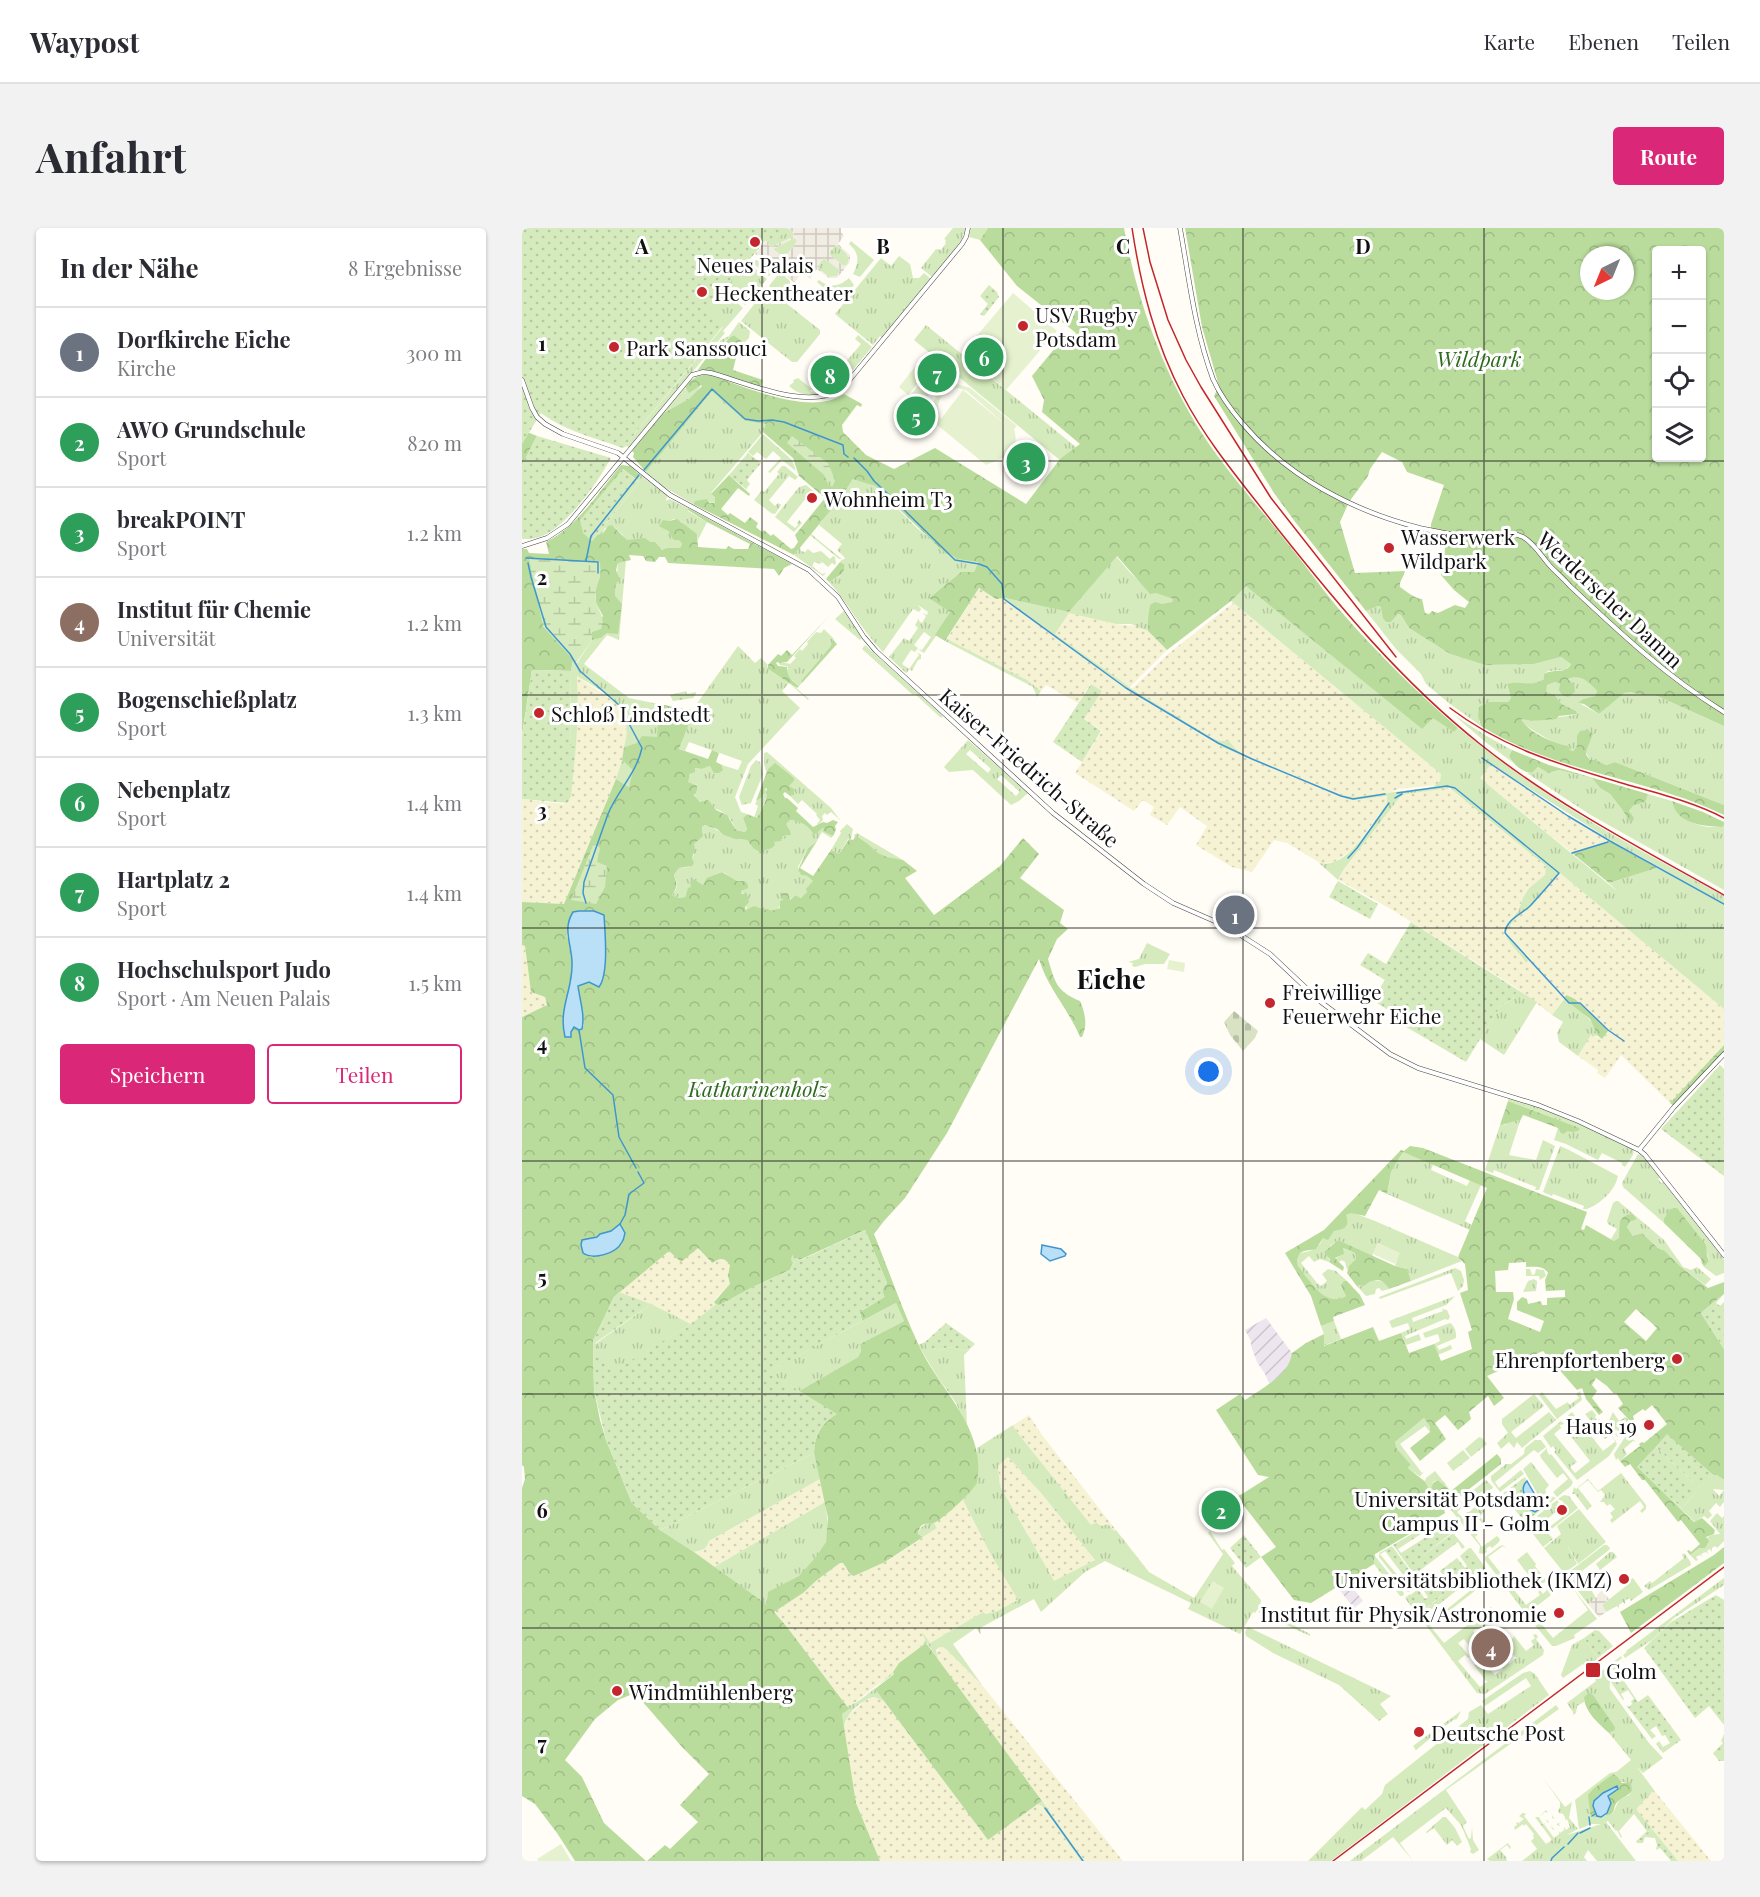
<!DOCTYPE html>
<html lang="de">
<head>
<meta charset="utf-8">
<style>
  :root { --surface:#fff; --page:#f2f2f3; --text:#2b2b33; --muted:#7c7c81; --line:#e1e1e2; --accent:#db2777 }
  body { margin:0; font-family:"Playfair Display",serif; background:var(--page); color:var(--text) }
  .controls { position:absolute; right:18px; top:18px; display:grid; overflow:hidden; border-radius:6px; box-shadow:0 2px 4px #0004 }
  .controls button { width:54px; height:54px; display:grid; place-items:center; padding:0; border:0; border-bottom:2px solid var(--line); background:var(--surface); color:var(--text); font:30px sans-serif }
  .compass { position:absolute; left:1058px; top:18px; width:54px; height:54px; border-radius:50%; background:var(--surface); box-shadow:0 2px 4px #0004; rotate:223deg }
  .you { position:absolute; left:687px; top:844px; width:21px; height:21px; margin:-15px; border:4px solid #fff; border-radius:50%; background:#1a73e8; box-shadow:0 0 0 9px #1a73e833 }
  .badge { display:grid; place-items:center; width:39px; height:39px; border-radius:50%; background:var(--accent); color:#fff; font-size:20px; font-weight:700 }
  .pin { position:absolute; translate:-50% -50%; border:3px solid #fff; box-shadow:0 2px 6px #0006 }
  .list { margin:0; padding:0; list-style:none }
  h2 { display:flex; justify-content:space-between; align-items:center; height:78px; margin:0; padding:0 24px; font-size:26px }
  h2 small { font-size:20px; font-weight:400; color:var(--muted) }
  .list li { display:grid; grid-template-columns:39px 1fr auto; gap:18px; align-items:center; box-sizing:border-box; height:90px; padding:0 24px; border-top:2px solid var(--line) }
  .list b { display:block; font-size:22px; white-space:nowrap }
  .list p { margin:0; font-size:20px; white-space:nowrap; color:var(--muted) }
  .list em { font-size:20px; font-style:normal; color:var(--muted) }
  .actions { display:flex; gap:12px; padding:18px 24px }
  .actions a { flex:1; padding:14px 0; border:2px solid var(--accent); border-radius:6px; text-align:center; font-size:21px; color:var(--accent) }
  .actions .main { background:var(--accent); color:#fff }
  .icon { flex:none; width:33px; height:33px; fill:none; stroke:currentColor; stroke-width:2; stroke-linecap:round; stroke-linejoin:round }
  .map { position:relative; flex:none; width:1202px; height:1633px; overflow:hidden; border-radius:6px }
  header { display:flex; align-items:center; gap:36px; box-sizing:border-box; height:84px; padding:0 30px; background:var(--surface); border-bottom:2px solid var(--line) }
  header strong { font-size:28px }
  nav { display:flex; gap:33px; margin-inline-start:auto; font-size:21px }
  .intro { display:flex; align-items:center; justify-content:space-between; box-sizing:border-box; height:144px; padding:0 36px }
  h1 { margin:0; font-size:42px }
  .button { padding:15px 27px; border-radius:6px; background:var(--accent); color:#fff; font-size:21px; font-weight:700 }
  main { display:flex; gap:36px; padding:0 36px }
  aside { flex:1; background:var(--surface); border-radius:6px; box-shadow:0 2px 4px #0004 }
  .map>svg:first-child { display:block }
  .industrial { fill:url(#industrial-furrows) }
  .farmland { fill:url(#farmland-dots) }
  .grass { fill:url(#grass-tufts); fill-rule:evenodd }
  .forest { fill:url(#forest-crowns); fill-rule:evenodd }
  .wetland { fill:url(#wetland-marsh) }
  .cemetery { fill:url(#cemetery-stones) }
  .park { fill:url(#park-dots); fill-rule:evenodd }
  .pitch { fill:#e6f2cf; fill-rule:evenodd }
  .plaza { fill:url(#plaza-grid); fill-rule:evenodd }
  .water { fill:#b9e0f7; stroke:#3f96cf; stroke-width:1.5 }
  .lines { fill:none; stroke-linecap:round; stroke-linejoin:round }
  .stream { stroke:#3f96cf; stroke-width:1.5 }
  .tertiary-casing { stroke:#444; stroke-width:5 }
  .tertiary { stroke:#fff; stroke-width:4 }
  .rail { stroke:#c4262e; stroke-width:1.5 }
  .grid { fill:none; stroke:#111; stroke-width:1.5; stroke-opacity:0.55 }
  .poi-dot { fill:#c4262e; stroke:#fff; stroke-width:2 }
  .labels { text-anchor:middle; dominant-baseline:central; stroke-width:6; stroke-linejoin:round; paint-order:stroke }
  .poi-label { font-size:21px; fill:#111; stroke:#fff; text-anchor:start }
  .park-label { font-size:21px; font-style:italic; fill:#2f6b1f; stroke:#fff }
  .street-label { font-size:21px; fill:#111; stroke:#fff }
  .district-label { font-size:27px; font-weight:bold; fill:#111; stroke:#fff }
  .grid-label { font-size:20px; text-anchor:middle; font-weight:bold; fill:#111; stroke:#fff; stroke-width:6; stroke-linejoin:round; paint-order:stroke }
</style>
</head>
<body>
<header>
<strong>Waypost</strong>
<nav><a>Karte</a><a>Ebenen</a><a>Teilen</a></nav>
</header>
<div class="intro"><h1>Anfahrt</h1><a class="button">Route</a></div>
<main>
<aside>
<h2>In der Nähe<small>8 Ergebnisse</small></h2>
<ul class="list">
<li><span class="badge" style="background:#6b7280">1</span><div><b>Dorfkirche Eiche</b><p>Kirche</p></div><em>300 m</em></li>
<li><span class="badge" style="background:#2e9e5b">2</span><div><b>AWO Grundschule</b><p>Sport</p></div><em>820 m</em></li>
<li><span class="badge" style="background:#2e9e5b">3</span><div><b>breakPOINT</b><p>Sport</p></div><em>1.2 km</em></li>
<li><span class="badge" style="background:#8d6e63">4</span><div><b>Institut für Chemie</b><p>Universität</p></div><em>1.2 km</em></li>
<li><span class="badge" style="background:#2e9e5b">5</span><div><b>Bogenschießplatz</b><p>Sport</p></div><em>1.3 km</em></li>
<li><span class="badge" style="background:#2e9e5b">6</span><div><b>Nebenplatz</b><p>Sport</p></div><em>1.4 km</em></li>
<li><span class="badge" style="background:#2e9e5b">7</span><div><b>Hartplatz 2</b><p>Sport</p></div><em>1.4 km</em></li>
<li><span class="badge" style="background:#2e9e5b">8</span><div><b>Hochschulsport Judo</b><p>Sport · Am Neuen Palais</p></div><em>1.5 km</em></li>
</ul>
<div class="actions"><a class="main">Speichern</a><a>Teilen</a></div>
</aside>
<div class="map">
<svg width="1202" height="1633" viewBox="0 0 1202 1633">
  <defs>
    <pattern id="industrial-furrows" width="10" height="10" patternUnits="userSpaceOnUse" patternTransform="scale(1.5)"><rect width="10" height="10" fill="#eee6ef"/><path d="M-1 1l2-2M0 10L10 0M9 11l2-2" fill="none" stroke="#cbc4cc"/></pattern>
    <pattern id="farmland-dots" width="8" height="8" patternUnits="userSpaceOnUse" patternTransform="scale(1.5)"><rect width="8" height="8" fill="#f6f3d4"/><path d="M2 2h.1M6 6h.1" fill="none" stroke="#d2cfb5" stroke-width="1.8" stroke-linecap="round"/></pattern>
    <pattern id="grass-tufts" width="24" height="20" patternUnits="userSpaceOnUse" patternTransform="scale(1.5)"><rect width="24" height="20" fill="#d5ebbd"/><path d="M3 7l-1-3M5 7V3M7 7l1-3M15 17l-1-3M17 17v-4M19 17l1-3" fill="none" stroke="#b6c8a1"/></pattern>
    <pattern id="forest-crowns" width="20" height="18" patternUnits="userSpaceOnUse" patternTransform="scale(1.5)"><rect width="20" height="18" fill="#b9dc9c"/><path d="M2 6a3 3 0 1 1 6 0M12 15a3 3 0 1 1 6 0" fill="none" stroke="#9ebc85"/></pattern>
    <pattern id="wetland-marsh" width="20" height="14" patternUnits="userSpaceOnUse" patternTransform="scale(1.5)"><rect width="20" height="14" fill="#d5ebbd"/><path d="M1 5h8M5 5V1M11 12h8M15 12V8" fill="none" stroke="#b6c8a1"/></pattern>
    <pattern id="cemetery-stones" width="16" height="16" patternUnits="userSpaceOnUse" patternTransform="scale(1.5)"><rect width="16" height="16" fill="#d9e3c4"/><path d="M2 7V4a2 2 0 0 1 4 0v3zM10 15v-3a2 2 0 0 1 4 0v3z" fill="#b9c2a7"/></pattern>
    <pattern id="park-dots" width="8" height="8" patternUnits="userSpaceOnUse" patternTransform="scale(1.5)"><rect width="8" height="8" fill="#d5ebbd"/><path d="M2 2h.1M6 6h.1" fill="none" stroke="#b6c8a1" stroke-width="1.8" stroke-linecap="round"/></pattern>
    <pattern id="plaza-grid" width="8" height="8" patternUnits="userSpaceOnUse" patternTransform="scale(1.5)"><rect width="8" height="8" fill="#f1ede2"/><path d="M0 4h8M4 0v8" fill="none" stroke="#cecac1"/></pattern>
  </defs>
  <rect width="100%" height="100%" fill="#fffdf5"/>
  <!-- industrial -->
  <path class="industrial" d="M744,1090L770,1125L775,1220L743,1146L735,1134L729,1118V1113L723,1102Z
    M825,1352L841,1373L832,1380L815,1359Z"/>
  <!-- farmland -->
  <path class="farmland" d="M457,360L474,371H481L606,462L702,520L825,571L832,572L863,568L865,569V575L832,621L812,634L800,636L765,615L752,612L730,644L710,639L674,617L685,598L658,579L645,597L628,587L632,579L621,572L612,583L553,545L580,503L562,491L580,463L568,456L556,475L524,457L519,463L505,452L425,411Z
    M711,375L919,546L918,553L916,557L876,561L870,564L842,568L829,569L819,567L720,526L713,520L707,513H698L690,510L610,461L646,426Z
    M547,384L594,396L615,398L626,403L645,422L607,460L533,406Z
    M55,448L97,477L104,494L105,509L100,532L94,551L42,676L0,674V571L42,576L49,569L55,506Z
    M968,536L1047,588L1088,613L1050,625L958,550Z
    M924,560L933,563L1024,638L1023,647L1007,660L1001,668L997,682L981,701L982,706L999,726L1004,734L1008,730L985,706L984,702L996,688L1010,678L1037,644L1202,781V817L1148,875L1099,827L1083,850L1075,845L1076,842L1056,828L1069,806L1080,811L1086,803L1044,767L1030,787L993,759L872,683L817,652L822,641L878,569L883,566Z
    M0,717L3,718L9,764L23,769L25,777L0,789Z
    M176,1020L189,1035L197,1030L204,1031L209,1037L206,1048L209,1056L194,1070L192,1074L194,1076L169,1096L129,1076L97,1064L147,1022Z
    M507,1187L520,1207L594,1302L592,1304L586,1296L579,1298L574,1294L569,1298L495,1204L491,1197Z
    M486,1229L519,1265L573,1332L532,1354L478,1258L476,1238Z
    M298,1251L303,1274L192,1339L172,1324L182,1322L186,1318L187,1313Z
    M441,1272L468,1325L497,1372L475,1383L464,1386L461,1384L408,1415L401,1407L403,1412L400,1418L377,1435L371,1444L339,1470L328,1478H325L265,1399L251,1384L281,1365L295,1352L318,1335H321L329,1347L332,1348L367,1332L415,1300L412,1295Z
    M418,1419H422L460,1457L601,1633H562L416,1432L414,1425Z
    M352,1469L362,1473L466,1612L516,1576L519,1577L559,1633H358L334,1575L322,1500L326,1488L342,1473Z
    M1132,1562L1189,1633H1156L1113,1581Z"/>
  <!-- grass -->
  <path class="grass" d="M263,0L268,1L272,6L271,9L249,19L245,14Z
    M431,0H444L438,15L410,49L399,40L414,21L419,22L424,15L423,14L424,12L422,11Z
    M448,0H466L458,12L447,9Z
    M272,10L274,11V15L262,30L251,21Z
    M329,13L352,32L338,49L331,46C337,35 338,25 327,16Z
    M313,16C320,22 331,27 325,37L321,38L307,26Z
    M377,28L388,36L391,50H397L402,45L409,51L360,110L358,108L351,117L313,86L359,30L369,38Z
    M302,30L318,42L315,48L307,49L295,39Z
    M234,32H244L253,39V41L247,48L245,47L231,35Z
    M224,34L229,37L245,51L223,77L202,61Z
    M258,44L268,53L269,67L265,70L259,68L247,58Z
    M327,50L332,57L318,74L295,54L297,52C308,61 318,58 327,50Z
    M245,60L298,102V106L275,134H270L219,93Z
    M201,62L221,80L201,103L203,105L107,220L105,218L101,220L201,99L183,84Z
    M217,94L228,103L227,110L222,115L212,107C205,109 202,116 194,119L199,112L207,108Z
    M404,97L899,500L911,489L932,504L936,500C969,526 1003,552 1039,575C1092,609 1147,638 1202,668V781L1038,645L1010,678L996,688L984,702L985,706L1008,731L1004,735C998,724 983,713 982,701L997,682L1001,669L1007,660L1023,647L1024,638L928,560L883,566L878,569L822,641L816,652L797,635C826,642 851,594 865,575V568L832,572L825,571L702,520L606,461L481,371L483,370L547,384L594,328C613,351 622,361 651,371L650,374L640,377L626,391V403L609,396H594L547,385L533,406L610,461L690,510L698,513H707L713,520L720,526L819,567L832,569L872,564L911,559L918,553L919,546L392,112ZM969,536L1085,610L1185,666L1135,640L1087,655L1095,663L958,550Z
    M336,107L350,119L331,142L322,136L339,116L333,111Z
    M328,143L330,144L326,149L328,151C320,159 311,167 300,165L303,160L308,161L318,149L322,151Z
    M276,150L290,161L288,163L296,166C284,167 277,167 267,158L272,154L271,152Z
    M179,156C175,171 153,179 140,186L163,159V161Z
    M190,162L223,193L244,196L241,204L189,265L193,269V275L173,273L171,276L142,259L124,244Z
    M241,206L270,232L274,243L260,232L248,245L246,244L259,230L251,223L244,231L235,224L231,228L226,224Z
    M260,238H263L276,249L273,252L267,248L247,272L253,278L256,275L259,277L253,286L249,285L232,272L240,262L242,264L257,246L255,244Z
    M116,245L145,268L144,273L148,271L166,280V283L185,294L176,312L175,306L161,297L160,294L152,291L147,293L144,302L160,314V316L158,320L140,322C122,308 118,317 102,311L101,307L90,297L82,301L81,305L75,307L117,254L115,252L117,248Z
    M332,250L353,258L396,301L435,331L456,333L452,344H439L408,369L428,384L414,408L402,425L396,421L400,422L409,409L402,404L392,417L396,420L393,424L389,422L380,436L387,441L397,427L395,424L399,427V431L396,432L390,443L388,441L384,445L367,429L382,410L387,413L396,400L393,397L397,390V393L400,395L404,388L400,385L405,387L406,384L396,377L399,381L397,384L391,381L361,424C340,403 327,376 307,354L318,348L322,336L318,334L320,331H317L288,307L278,320L279,323L283,324L286,321L291,325L299,323L308,331L311,328L313,329L314,335L313,337L310,335L306,339L300,334L298,336L292,334L290,338L300,346L304,345L301,348L272,327L289,306L321,332L323,330L315,322L320,316L297,297Z
    M284,257L296,267L294,269L288,265L265,294L273,300L276,297L275,295L277,292L280,295L272,304L253,289L277,259Z
    M104,332L97,412L85,407L62,436L107,470L136,476L135,510L102,519C114,480 83,465 55,448L56,486L54,519H48L49,443L51,431L55,435L70,412L79,410L85,405L93,368L96,335Z
    M856,378L859,379L869,394L876,386L879,387L887,400L928,426L963,437L1012,436L1039,429L1049,436L1043,442L1026,443L1022,446V451C1011,459 999,455 985,457L989,470L986,474H967L957,493L959,498L928,476L904,456L899,446L874,421L844,383Z
    M322,383L340,410L338,412L313,391Z
    M302,401L312,411L308,419L279,453L280,455L277,458L268,450L264,444L266,440L264,438L257,437L261,434L268,436L274,430L272,428L278,421L280,423L286,416L285,414L294,404L299,405Z
    M425,411L505,452L519,463L515,469L511,459L423,413Z
    M343,417L421,488L419,490L393,466L391,467L340,421Z
    M216,418L233,435L239,430L246,437L245,438L247,442L267,454L287,471L286,472L267,455L260,463L278,480L226,536L213,569L219,584L225,586L221,590L225,601L223,604L214,602C211,596 208,589 202,585C186,575 174,580 170,557L166,554V550L173,540L180,541L188,538L201,542L200,537L216,542L220,533L167,514L163,523L157,521L169,491L166,488Z
    M1057,448L1063,450L1075,463L1073,468L1061,471L1057,475L1077,486L1102,464H1108L1119,467H1133L1202,498V577L1093,534L1084,537L1068,532L1055,508V520L1051,523C1032,516 1017,506 1000,495L999,491L1009,493L1052,487L1054,483C1050,481 1044,478 1040,476C1034,471 1035,465 1025,465L1023,462L1025,457L1033,454L1038,456L1048,454L1046,451Z
    M932,487L963,507L990,522L987,528L990,534L962,513Z
    M446,512L506,565L497,573L489,577L451,542L427,544L422,539ZM448,522L469,541L466,545L444,526ZM479,547L498,564L494,568L475,551Z
    M245,524L309,580L318,592L309,584L305,587L303,585L300,588L301,592L296,597L295,596L298,592L294,587L295,586L280,572L276,576L268,568L272,567V562L267,558L272,553V550L251,537L246,542L245,546L242,536V525Z
    M100,532L112,542L107,559L94,551Z
    M234,532L238,534L241,546L229,575L220,577L217,569L229,538Z
    M1016,539L1026,545L1037,542L1070,550L1078,560L1088,566L1101,581L1103,587L1109,586L1107,583L1111,578L1123,574L1126,566L1150,573C1153,592 1185,604 1202,597V662L1067,586L1005,545H1010Z
    M243,560L246,564L240,581L235,590H232L236,578L233,576Z
    M268,592L277,593L295,603L302,598L311,608L309,610L300,604L295,613L286,620L276,639V642L279,647L285,648L291,653L283,667L279,670L273,667L267,672H261C259,674 259,678 256,681C249,687 233,679 225,682L222,667L218,662L225,660L223,654C198,653 209,630 181,658C172,659 165,659 163,669L157,670L150,667C157,659 155,656 152,647L157,640L167,639L172,626V616L181,605L180,599L184,597C198,602 209,613 225,612L231,620L246,622C250,616 257,607 265,608L266,599L263,596Z
    M325,596L331,601L329,611H326L317,626L309,622L319,605L318,603Z
    M335,605L381,632C374,631 364,630 357,626C349,620 343,610 333,610L332,607Z
    M625,715L648,726L642,736H623L613,739L610,738L611,735L606,734L617,731Z
    M996,762L1015,774L982,827L958,811L979,777L989,773Z
    M1042,771C1055,781 1073,791 1076,808L1069,807L1056,828L1037,814L1035,805L1041,794L1030,787Z
    M987,869C1030,884 1071,901 1112,921L1111,927L1103,939L1100,937V935L1080,925L1076,932L1044,916L1032,912L1036,900L1045,903L1058,900L986,873Z
    M987,893H998L987,927L1014,932L1021,912L1033,918L1017,962H1013L1014,959L972,942L971,945L963,942L978,897H983Z
    M1038,918L1047,922L1096,948C1093,963 1078,976 1065,981H1061L1062,978L1031,966L1030,968L1021,964Z
    M881,924L911,936L909,942L945,958L948,952L959,957L943,993L950,997L948,1002L865,966L869,944Z
    M1116,926L1122,929L1138,949L1136,951L1139,955L1141,954L1202,1031V1045L1194,1048L1182,1039L1180,1036L1183,1038L1187,1033L1184,1022L1142,991V995L1101,959L1100,955Z
    M1094,973H1096L1142,1012L1161,1039L1169,1042L1175,1039L1189,1051L1183,1057L1158,1038L1142,1022L1137,1021L1120,1005L1111,1008L1105,999L1108,994L1115,991L1111,986L1097,1011L1092,1013L1089,1011L1095,1001L1086,996L1085,993L1091,975Z
    M829,984L853,993L936,1029L940,1033L889,1053L885,1041L873,1038L877,1025L856,1015L850,1028L816,1012L808,1018L807,1034L798,1031L792,1034L787,1028L779,1035L795,1055L799,1058L805,1053L800,1046L806,1041L814,1043L825,1053H822L824,1068C802,1082 789,1053 776,1038L775,1032L778,1025L788,1023L798,1016L801,1010L812,1003L824,987Z
    M820,1020L833,1025L834,1031L825,1042L823,1034L819,1032L818,1034L813,1031L821,1026Z
    M933,1040L939,1043L942,1052L941,1058L936,1063L929,1045L858,1071L857,1069Z
    M1004,1041H1008L1010,1047L1013,1046L1014,1041L1022,1042L1024,1048L1018,1052L1017,1048H1004Z
    M1012,1051L1015,1053L1014,1063L1001,1064L1006,1053Z
    M851,1052L863,1054L867,1061L860,1063L857,1060L854,1061L853,1066L844,1068L834,1057L842,1058Z
    M933,1068L924,1077L890,1090L891,1094L921,1083L920,1081L925,1082L928,1089L926,1092L923,1091L883,1108L884,1111L897,1106L899,1112L884,1117L879,1105L888,1101L886,1095L870,1100L867,1093Z
    M374,1075L382,1093L338,1116L339,1123L336,1129L277,1163L245,1144Z
    M129,1076L169,1096L90,1145L73,1116Z
    M812,1093L819,1111L801,1118L802,1106L799,1098Z
    M928,1095C932,1097 935,1105 934,1110L915,1118L917,1122L929,1117L930,1121L916,1127L912,1116L918,1113L916,1106L903,1110L901,1105Z
    M403,1114L407,1123L414,1120L417,1122L428,1119L444,1123L452,1115L453,1116L442,1127L445,1199L434,1175L415,1148L396,1117Z
    M1058,1163L1060,1172L1035,1191L1017,1167L1020,1164L1034,1181L1046,1174L1047,1177L1057,1170L1054,1166Z
    M1012,1166L1022,1178L989,1204L994,1210L1027,1184L1034,1192L1000,1220L995,1214L992,1220L987,1214L979,1221L975,1215L986,1205L980,1196V1191Z
    M1070,1182L1074,1187L1073,1189L1075,1192L1078,1191L1076,1193L1079,1198L1081,1196L1080,1199L1082,1201L1084,1200L1089,1206L1083,1211L1063,1186Z
    M1050,1184L1081,1223L1094,1213L1090,1208L1095,1216L1087,1228L1055,1252L1032,1224L1034,1222L1031,1218L1029,1220L1021,1208L1039,1193L1042,1196L1038,1197L1039,1200L1032,1206L1055,1234L1048,1239L1053,1245L1068,1233L1046,1205L1054,1199L1046,1190L1042,1191Z
    M1091,1184L1097,1193L1103,1189L1106,1191L1102,1204L1099,1209H1095L1093,1206L1097,1205L1094,1201L1092,1205L1085,1197Z
    M902,1190L908,1199V1204L903,1198L878,1216L900,1245L902,1244L897,1249L903,1253L904,1250L913,1243L928,1262L916,1252L911,1254L908,1264L923,1285L853,1326L897,1248L886,1240L887,1236L875,1221L873,1214Z
    M491,1197L495,1204L569,1297L574,1294L579,1298L586,1296L592,1303L594,1302L627,1344L672,1370L701,1326L686,1305L688,1303L700,1322L702,1321L713,1335L710,1338L739,1372L738,1378L733,1385L731,1384L718,1406L666,1381L669,1375L583,1333L563,1344L519,1384L512,1371L458,1400L459,1407L454,1400L431,1416L460,1457L422,1419H418L414,1422L416,1432L405,1415L400,1418L403,1412L400,1404L408,1415L461,1384L464,1386L475,1383L496,1372L468,1325L441,1272L455,1254V1220ZM486,1229L519,1265L573,1332L532,1353L478,1258L476,1238Z
    M1105,1206L1114,1214L1111,1213L1102,1221L1105,1226L1098,1233L1096,1230L1094,1232L1092,1226Z
    M957,1209L960,1210L965,1216L949,1229L943,1221Z
    M1013,1212H1019L1024,1219L1016,1225L1012,1222L973,1254L977,1260L999,1242L1002,1246L978,1264L969,1252V1248L984,1236H989L1002,1226L1003,1220Z
    M1134,1219L1178,1260L1191,1247H1195L1202,1252V1262L1191,1261L1197,1268L1202,1262V1274L1198,1279L1194,1275L1187,1283L1190,1287L1186,1291L1182,1288L1173,1294L1116,1241L1115,1237L1129,1222ZM1117,1238L1175,1263L1160,1280Z
    M1025,1220V1223L1027,1227L1029,1226L1051,1254L1049,1258L1035,1269L1031,1264L1046,1251L1041,1245L1035,1250L1019,1230L1018,1227Z
    M941,1222L948,1230L931,1243L925,1235Z
    M292,1225L298,1251L187,1313C185,1322 180,1322 172,1324L138,1302Z
    M1009,1234L1027,1257L1023,1262L1025,1267L1034,1270L1023,1279L1001,1241Z
    M1099,1245L1124,1277V1281L1120,1285L1118,1283L1122,1279L1118,1273L1090,1295L1088,1292L1091,1289L1088,1285L1093,1281L1088,1276L1085,1278L1082,1274H1078L1083,1267L1079,1262L1076,1264L1066,1252L1056,1260L1070,1278L1065,1282L1053,1266H1050L1052,1259L1054,1261L1066,1251L1076,1263Z
    M964,1252L971,1259L970,1261L962,1266L960,1263L952,1270L948,1265Z
    M1042,1267L1047,1268L1056,1280L1027,1303L1025,1301L1044,1286L1039,1280L1020,1295L1015,1288L1035,1272L1037,1274L1035,1276L1037,1278L1042,1274L1036,1271Z
    M939,1273L940,1279L935,1284L942,1291L947,1287L944,1284H947L957,1276L962,1283L958,1289L967,1299L962,1302L963,1299L956,1290L953,1291L950,1295L957,1305L953,1309L960,1319L975,1308L978,1311L977,1314L970,1320L968,1318L964,1321L965,1324L961,1326L957,1325L958,1318L929,1282H927L928,1279L930,1281Z
    M303,1274C305,1287 308,1304 303,1316C293,1339 264,1361 245,1378L192,1339Z
    M1057,1281L1084,1314L1056,1336L1044,1315L1055,1336L1042,1345L1022,1320L1039,1306L1035,1298Z
    M1195,1285L1200,1290L1202,1288V1313L1195,1320L1193,1318L1190,1320V1324L1188,1321L1185,1323L1187,1326L1184,1324L1179,1326L1181,1329L1178,1327L1174,1329L1176,1332L1174,1333L1168,1327C1171,1324 1176,1321 1179,1318C1188,1308 1184,1307 1198,1306L1188,1293Z
    M1013,1290L1031,1311L1021,1319L1005,1298L1006,1295Z
    M412,1295L415,1300L401,1309L396,1306C399,1297 402,1296 412,1295Z
    M981,1317L985,1321L981,1318L966,1329L1004,1377L1018,1367L1016,1364L1018,1362L1021,1366L1025,1362L1024,1359L1029,1365L1028,1368L1004,1386L963,1332V1329L978,1318Z
    M1082,1317H1085L1088,1320L1087,1322L1051,1350L1045,1349L1043,1347Z
    M947,1320H949L963,1339L964,1343L961,1345L959,1343L905,1386L906,1388L901,1392L898,1391L883,1370L888,1366L898,1386L958,1335Z
    M1005,1324L1014,1336L1013,1338L1029,1359L1028,1360L1023,1354L1015,1358L995,1332Z
    M1088,1324H1091L1095,1329L1078,1342L1074,1336Z
    M857,1325L888,1362L887,1364L884,1363L857,1329Z
    M1162,1325L1168,1333L1169,1337L1127,1362L1122,1358L1128,1353L1130,1355L1162,1330L1160,1327Z
    M853,1328L882,1365L881,1368H878L872,1360L864,1357L865,1353L852,1336Z
    M966,1346L970,1347L976,1357L974,1358L968,1351L908,1398L922,1415L969,1379L978,1390L976,1391L973,1386L966,1392L977,1406L976,1407L973,1403L966,1411L957,1399L951,1403L962,1418L961,1419L958,1415L951,1423L942,1411L936,1415L948,1429L946,1430L943,1427L936,1433L958,1459L966,1453H964L952,1437L958,1432L957,1428L973,1447L981,1441L966,1425L973,1420L971,1418L972,1417L987,1436L995,1429H993L982,1415L991,1410L992,1408L1004,1423L1012,1417L1009,1413L1013,1410L1011,1407L1014,1406L1016,1409L1014,1411L1022,1422L1021,1427L963,1466L955,1465L903,1396L908,1391L910,1393L964,1350L963,1348Z
    M1060,1346L1074,1370L1066,1376L1049,1354Z
    M1111,1350L1121,1364L1109,1373L1107,1370L1103,1373V1376L1101,1374L1097,1377V1380L1095,1378L1084,1384L1080,1377L1109,1354L1108,1352Z
    M1202,1350V1357L1152,1390L1130,1412L1103,1430L1101,1427L1105,1424L1104,1423Z
    M1050,1359L1075,1391L1052,1407L1053,1410L1034,1418H1030L1008,1391L1013,1388L1031,1410L1066,1382Z
    M741,1380H746L754,1388L788,1406V1408L736,1384Z
    M726,1399L869,1468L858,1476L866,1486L857,1493L817,1457L751,1425L724,1408L723,1404Z
    M1062,1410L1076,1430L1064,1439L1061,1436L1041,1450L1039,1447L1050,1417Z
    M1099,1428L1100,1430L1095,1434L1097,1436L1102,1433L1097,1437L1099,1439C1093,1445 1086,1452 1088,1461L1127,1515L1141,1530L1121,1545L1115,1539L1132,1562L1114,1581L1130,1601L1116,1611L1125,1603L1112,1586L1097,1603L1100,1609L1099,1610L1095,1602L1094,1603L1086,1593L1084,1594L1114,1633H1075L1066,1622L1062,1629L1065,1633H1000L1015,1621L1009,1613L1012,1610L1011,1607L1012,1606L1004,1596L1002,1598L1001,1596L993,1602L992,1599L995,1597L994,1594L997,1595L1002,1591L997,1588L1001,1585L1004,1586L1002,1588L1024,1616L1030,1612L1013,1589H1017L1024,1582L1026,1585L1023,1584L1017,1589L1021,1596L1025,1594L1024,1591L1026,1593L1030,1590V1587L1031,1589L1033,1587L1031,1589L1033,1591L1030,1590L1026,1593L1027,1595L1025,1594L1022,1596L1027,1603L1030,1601L1029,1598L1031,1600L1035,1597V1594L1036,1596L1039,1593L1037,1596L1038,1598L1035,1597L1031,1600L1033,1602L1030,1601L1027,1603L1032,1610L1037,1606V1603L1038,1605L1042,1602V1599L1044,1602L1048,1599L1045,1591L1043,1592V1589L1040,1585L1038,1586L1036,1583L1038,1579V1574L1020,1549L1043,1579L1050,1574L1047,1590L1056,1601L1045,1607L1079,1596H1070L1057,1601L1053,1572L1088,1545L1094,1544L1109,1532L1087,1505L1093,1502V1499L1069,1466L1062,1469V1474L1055,1478L1054,1485L1051,1487V1484L1045,1475L1074,1453L1072,1449ZM1091,1546L1095,1548L1099,1554H1104L1110,1563L1107,1567L1097,1572L1091,1585C1082,1589 1076,1590 1068,1586C1064,1556 1073,1564 1091,1546Z
    M1008,1443L1013,1446L1027,1467L809,1633H786L840,1579L843,1582L860,1566L863,1557L946,1491L947,1484L959,1477L966,1486L1009,1458L1004,1450L963,1478L960,1473L1001,1445Z
    M371,1444L372,1445L353,1460L362,1473L352,1469C338,1473 324,1485 322,1500L320,1486L326,1481L325,1478C338,1476 360,1453 371,1444Z
    M1034,1477L1037,1481L924,1562L945,1594L941,1598L947,1611L949,1610L950,1599L951,1612L957,1622L951,1626L948,1624L949,1621L939,1597L924,1580L878,1615L891,1633L871,1609L839,1633H828Z
    M939,1483L935,1491L931,1492L894,1522L891,1518Z
    M520,1573L562,1633H559L520,1578L516,1576Z
    M921,1589H924L933,1600L940,1614L935,1618L930,1612L925,1617L912,1600L905,1605L904,1604Z
    M986,1615L989,1620L988,1621L985,1617L978,1622L984,1629L985,1633H968L965,1631Z"/>
  <!-- forest -->
  <path class="forest" d="M466,0H602C615,72 640,142 679,204C704,243 737,279 766,316C785,339 802,364 822,387C857,427 896,465 936,500L932,504L911,490L900,501L724,358L709,373L645,422L626,403V391L628,377L633,374L640,376L650,374L651,371L634,365L628,366L595,328L547,384L483,370L474,371L457,360L423,413L413,407L428,384L407,370L439,344H452L456,334L435,331L428,326L423,325L353,258L331,251L317,272L272,327L171,276L173,273L185,271L187,275H193V269L189,266L207,247L228,266L227,268L216,260L199,281L206,287L208,285L223,295L228,289L236,295L234,299L240,304L242,302L249,308L251,306L269,321L272,320L276,314L273,307L303,270L277,248L271,230L241,204L244,196L223,193L190,163L124,244L111,229L112,225L110,223L140,186L167,171L180,158L179,157L167,165L163,159C171,150 176,146 189,147C224,159 289,189 322,166L340,176L339,179L335,177L320,197L321,204L344,227L372,241L413,220L504,276L538,231L558,216L520,184L522,172L510,148L533,120L554,105L495,58L458,12Z
    M663,0H1202V498L1133,467H1119L1108,464L1102,465L1077,486L1062,476L1056,475L1061,471L1073,468L1075,463C1065,453 1060,446 1046,451L1052,457L1053,464L1046,469L1040,467L1037,462L1038,456L1033,454L1025,457L1024,462L1025,465C1035,465 1034,471 1040,476C1044,478 1050,481 1054,483L1055,486L1037,488L1034,491L1009,493L999,491C1005,504 1033,516 1046,518L1048,522L1051,523L1055,520V508L1058,503L1065,502L1071,506C1070,508 1064,523 1064,525C1064,528 1066,529 1068,532H1073L1084,537L1093,534L1202,577V587C1124,549 1033,545 959,498L956,488L957,479L967,474H986L989,470L985,456C999,452 1009,460 1022,451V446C1032,440 1043,447 1049,436L1039,429L1012,436L963,437L928,426L887,400L879,387L876,386L869,394H864L861,390L859,379L856,378L844,383L774,295L752,265L692,168L697,158L680,99ZM1134,22H1180V230H1134ZM1067,27H1103V63H1067ZM860,224L880,234L885,244L922,257L909,296V304L924,314L919,347L932,362L947,374L943,380L933,377L916,385L910,383L907,386L903,385L900,371C892,370 885,364 878,359C877,353 882,349 883,343L833,345L818,294L827,274L846,248L848,241Z
    M212,107L223,116L220,119L222,121L215,126L211,142L241,152L239,159L194,144L176,142C182,132 190,123 200,117C205,114 206,109 212,107Z
    M0,166L5,204L15,208L0,237Z
    M99,237L108,238L117,246V249L115,252L101,241L70,313L75,307L81,305L86,298L90,297L105,312L123,310L128,314H133L140,322L145,320H158L160,316C159,312 156,312 152,312L146,303L137,298L141,292L147,293L155,291L175,306L176,319L204,321L206,318L212,321H226L228,316L185,294L166,282V280L270,336L262,340L257,348L252,341L146,335L143,329H137L133,334L124,333L121,328L107,327L109,332L96,335L94,342L98,352L94,355L93,368L100,376L96,406L85,405L79,410L70,412V404L81,388L74,375L73,360L78,348L76,334L64,333L21,398L51,431L49,443L10,442L0,507V321H5L7,325L27,326L24,314C56,298 76,265 99,237Z
    M318,334L322,336C324,346 315,349 307,354L304,351Z
    M308,387L265,434H261L258,436L256,434L254,435L256,438L265,439C264,447 270,453 277,458L275,460L246,441V437L256,426L259,428L265,422L270,427Z
    M311,412L315,416L280,455L279,453L308,419Z
    M136,476L170,482L166,488L169,491L157,521L186,531L190,522L197,525L194,534L200,537L201,542L197,545H192L188,538L180,541L173,540V544L168,546L166,554L175,558V562L172,567L178,574L186,572L194,582L205,587L214,602L223,604L225,601L221,590L225,586L235,590C240,581 246,571 245,561L243,560L240,569L234,573L246,541L253,535L272,550V553L267,558L272,561V567L268,568L263,564L261,566L263,570H265L276,580L274,583L291,599L301,594L305,595L311,592L316,594L313,598L314,602L311,608L301,603L302,599L292,607C287,598 280,593 268,592L264,596L268,603L269,607L261,608L259,613L252,614L253,617L250,620L238,624L231,620L225,612L213,611L202,607L195,601L183,597L180,599L181,608L172,616L173,622L170,630L172,635L170,638L157,640L152,647C155,657 156,658 150,667L157,670L163,669L166,660L169,659L168,654L171,651L181,657L185,650L200,644L215,653H223L226,657V660L219,663L220,666H225L227,674L223,679L224,682L232,678C240,681 249,685 258,680V673L261,672L258,665H266L268,672L273,667L279,670L285,664L284,661L291,653L285,648L279,647L276,642L286,620L295,613L278,640L291,648L309,622L317,626L327,611L331,612L334,608L345,615L356,625L365,629L381,632L395,643L383,650L412,687L478,638L501,610L517,626L498,650L542,682L538,695L546,701L535,711L526,731C533,754 534,763 558,773C563,785 566,796 560,809H558C547,782 525,759 517,731L425,905L383,970L362,993L352,1006C367,1043 380,1081 397,1118C417,1161 465,1201 455,1254C453,1262 421,1291 412,1295C408,1297 403,1294 399,1298C398,1299 396,1304 396,1306L401,1309L363,1334L332,1348L329,1347L321,1335H318L295,1352L281,1365L252,1384L265,1399L327,1481L320,1486L334,1575L358,1633H125L143,1617L148,1621L176,1594L158,1577L187,1546L160,1519L113,1465L96,1472L73,1491L43,1532L60,1549L82,1595L124,1633H53L35,1605L13,1576L0,1568V1260L3,1251L2,1239L0,1237V789L25,777L23,769L9,764L3,718L0,717V674L42,676L94,551L107,559L111,542L100,532L102,519L115,515L120,508L135,509ZM48,689L83,701L84,727L80,754H67L56,758L58,774L61,783L60,790L62,798L52,799L49,804L44,771L50,751V722L45,708ZM98,997L103,1005C102,1009 101,1012 100,1015C96,1022 75,1031 67,1028C62,1027 62,1024 60,1021L64,1011L76,1009L78,1006L89,1003ZM343,1002L365,1055C360,1060 360,1063 362,1069L338,1084L340,1093L374,1075L382,1093L338,1116L339,1123L336,1129L277,1163L314,1186C300,1195 292,1207 292,1225L306,1290L304,1314L294,1329L277,1348L246,1364L245,1377L172,1324L138,1302L110,1275L84,1212L78,1192L72,1162L71,1113L92,1069L147,1023L159,1034L176,1020L190,1035C198,1030 202,1029 208,1037L206,1048L208,1056L192,1074L195,1078L198,1077L231,1059L268,1042L271,1035Z
    M990,522L1027,537L1126,566L1124,572L1123,574L1111,578L1107,583L1112,590L1111,593H1107L1100,581L1088,566L1078,560L1070,550L1037,542L1026,545L1016,539L1010,545C1001,545 990,535 987,528Z
    M1150,573L1181,584L1202,594V597L1200,599C1181,598 1154,596 1150,573Z
    M1088,613L1135,640L1087,655L1050,625Z
    M1044,767L1053,771L1086,803L1080,811L1076,808L1068,791L1042,771Z
    M1202,817V824L1152,878L1148,875Z
    M986,873L1058,900L1056,903L1050,904L1045,903L1042,906L1039,905L1036,900L1001,887L998,893C990,892 985,897 978,897Z
    M888,918L901,920L1065,984L1059,1001L1062,1002L1064,997L1092,1013L1097,1010C1098,998 1095,987 1111,986L1115,991L1108,994L1105,999L1111,1008L1120,1005L1137,1021L1142,1022L1158,1038L1186,1060L1202,1054V1066L1179,1085L1202,1121V1252L1195,1247H1191L1145,1207L1115,1239L1172,1294L1180,1290L1193,1302L1192,1306L1184,1309L1187,1313L1183,1320H1177L1168,1327L1165,1323L1167,1322L1169,1324L1178,1316L1159,1292L1156,1294L1123,1252H1120L1108,1236L1103,1239L1098,1233L1118,1218L1117,1216L1120,1214L1122,1215L1145,1196L1130,1177L1123,1183L1121,1181L1111,1188L1112,1191L1109,1194L1096,1180L1101,1176L1094,1165L1092,1166L1085,1158L1074,1150L1070,1157L1075,1163L1070,1170L1081,1184L1077,1187L1064,1171L1060,1160L1055,1162L1021,1123L965,1148L982,1170L972,1178L966,1168L947,1184L949,1191L936,1202L923,1187L913,1195L924,1211L898,1233L888,1220L908,1204V1199L902,1190L873,1214L875,1221L888,1236L886,1240L903,1254L908,1263L911,1255L916,1252L929,1263L975,1226L979,1231V1236L922,1281L923,1285L853,1326L852,1336L789,1375L772,1372L739,1329L754,1319L719,1274L707,1277L704,1274L720,1266L747,1249L736,1247L694,1182L718,1166L723,1172C740,1160 767,1148 770,1125L784,1115L802,1106V1118L851,1099L857,1113L879,1105L887,1125L912,1116L919,1133L950,1121L946,1104L950,1102L938,1065L946,1062L943,1036L936,1029L965,960L881,924L869,944L865,966L857,962L843,988L829,985L824,987C828,999 823,1001 812,1003L806,1012L801,1010L794,1021L782,1023L778,1025L775,1032L776,1038C788,1052 803,1081 824,1068L819,1057L822,1053H825L838,1067L843,1077L811,1089L812,1093L799,1098L789,1068L763,1025L802,1002L879,922L882,923ZM1004,1034V1039C1012,1039 1021,1037 1026,1045L1023,1052L1024,1063L1043,1062V1069L1025,1070V1077H1020L1019,1073L1006,1076L1005,1071L1000,1069L995,1074V1082L1022,1093L1018,1104L986,1091L992,1071L991,1064H974L973,1043L986,1042L987,1035ZM1114,1081L1135,1100L1124,1113L1102,1094Z
    M1155,980L1184,1017L1185,1028L1187,1033L1183,1038L1180,1036L1179,1031L1142,995V991L1148,981Z
    M816,1012L873,1038L885,1041L889,1053L867,1061C860,1049 852,1050 842,1058L834,1057L825,1045L827,1038L834,1031L833,1025L821,1020L822,1026L813,1030L822,1039L821,1043L807,1034L808,1031L802,1024Z
    M1202,1319V1335L1109,1405L1098,1384L1192,1327Z
    M404,1415L520,1573L466,1612L353,1461L372,1446L371,1444L377,1435Z
    M1067,1465L1071,1467L1093,1499V1502L1087,1505C1077,1496 1062,1483 1062,1469Z
    M1091,1546L1095,1548L1100,1555L1106,1554L1109,1556L1110,1563C1106,1568 1101,1569 1096,1573C1089,1581 1096,1586 1082,1588L1084,1587L1089,1575L1086,1568L1096,1561L1081,1565L1075,1569V1588L1079,1589H1072L1068,1586L1066,1567L1071,1561Z"/>
  <!-- wetland -->
  <path class="wetland" d="M270,208L307,236L313,253L310,259L306,256L302,247L265,215Z
    M7,331L78,333C78,338 79,344 78,348C76,357 72,363 74,373C76,384 84,388 79,401L70,404V412L54,435L21,398Z
    M72,615L78,620L75,634L85,638L83,659L74,676L49,672Z"/>
  <!-- cemetery -->
  <path class="cemetery" d="M712,783L736,803L733,810L721,823L708,807L702,794Z"/>
  <!-- park -->
  <path class="park" d="M0,0H266L254,13H243L184,84L201,98L101,220C73,210 43,203 19,185L0,216Z
    M467,57L475,64L477,69L462,88L458,86L466,76L458,68Z
    M15,208L89,230C76,254 42,304 14,310C10,311 4,311 0,311V237Z
    M226,225L239,235L225,252L228,256L224,261L207,247Z
    M101,241L117,254L70,313L61,305L58,292Z
    M10,442L49,443L48,518L54,519L49,569L45,575L0,571V508Z
    M569,456L580,463L562,491L579,503L560,534L531,514Z
    M164,463L165,466L174,464V466L171,470L151,473L148,467Z
    M816,653L856,676L848,691L807,669Z
    M889,694L996,762L989,773L979,777L944,834L869,790L871,785L850,772L863,752L838,737L846,725L864,736Z
    M1198,837L1202,841V948L1139,901Z
    M343,1002L365,1055C360,1060 360,1063 363,1069L338,1084L340,1093L246,1144L315,1186C300,1195 292,1207 292,1225L138,1302L110,1275L84,1212L72,1162L71,1113L92,1069L97,1064L129,1076L73,1115L90,1144L169,1096L194,1076L198,1077L231,1059L268,1042L271,1035L269,1032L270,1027L279,1032Z
    M1202,1066L1194,1075L1198,1078L1202,1074V1121L1179,1085Z
    M424,1095L452,1115L444,1123L428,1119L417,1122L413,1120L407,1124L403,1114Z
    M1145,1206L1191,1247L1179,1261L1134,1219Z
    M1129,1224H1134L1175,1263L1160,1280L1116,1238Z
    M1003,1249L1021,1280L1005,1293H1002L980,1266Z
    M919,1289L931,1304L898,1330L931,1305L943,1319L940,1321L936,1314L893,1346L896,1352L871,1317ZM920,1293L923,1297L879,1325L876,1321L905,1302L906,1303Z
    M722,1307L739,1329L724,1340L708,1320Z
    M870,1318L897,1355L891,1360L863,1323L859,1326L857,1325Z
    M947,1320L959,1335L897,1386L885,1370L896,1361L903,1371L906,1369L899,1359L915,1346L924,1356L926,1355L918,1343L935,1330L943,1340L945,1338L938,1328Z
    M1194,1367L1202,1372V1497L1187,1478L1173,1490L1122,1420L1149,1394Z
    M1073,1402L1077,1403L1091,1418L1076,1430L1062,1410Z
    M1098,1447L1116,1474L1126,1467L1159,1512L1141,1525L1134,1516L1137,1513L1141,1519L1148,1515L1143,1507L1140,1508L1134,1498L1128,1502L1134,1508L1130,1511L1104,1477L1107,1479L1110,1476L1109,1473L1112,1471L1106,1462L1099,1466L1102,1471L1101,1472L1089,1454Z
    M1202,1506V1533H1197L1191,1525L1201,1515L1199,1513Z
    M1130,1601L1156,1633H1149L1138,1620L1134,1622L1135,1617L1133,1610L1123,1609L1121,1615H1115L1114,1613Z"/>
  <!-- pitch -->
  <path class="pitch" d="M491,65L535,103L484,162L443,127L455,112L453,110Z
    M396,135L406,143L411,136L424,147L418,154L405,144L386,167L377,159Z
    M435,156L448,160L495,198L492,201C499,226 482,230 464,237L408,191C411,174 414,158 435,156ZM437,160L445,163L485,198L441,162L419,191C411,175 420,162 437,160Z
    M396,158L407,167L399,177L388,168Z
    M387,176L407,193L402,198L381,184Z
    M508,214L524,226L501,254L485,242Z
    M647,732L663,735L662,744L645,741Z
    M856,1015L878,1025L873,1036L851,1026Z
    M691,1353L702,1360L690,1381L678,1374Z
    M39,1616L49,1633H16L15,1631Z"/>
  <!-- plaza -->
  <path class="plaza" d="M266,0H319V4L322,8L316,16L328,27V34L315,50H307L295,41L288,51L285,48L278,47L273,54L274,56L244,32L233,26L244,13L248,14L246,16L249,19L271,9L272,5ZM272,10L274,11V15L262,30L251,21ZM314,16L325,26L327,32L325,37L321,38L307,26ZM302,30L318,42L315,48L307,49L295,39Z
    M1080,1362L1087,1371L1080,1377L1084,1384L1077,1389L1066,1376L1075,1369V1367Z"/>
  <!-- water -->
  <path class="water" d="M57,683H72L82,687C83,704 87,746 77,759L67,754L56,758C58,773 63,787 60,801L57,802L52,799L49,804V809H43C36,780 51,762 50,735C50,717 40,701 51,684Z
    M98,996L103,1005C102,1008 102,1012 100,1014C94,1026 71,1032 61,1025L59,1017L60,1012L75,1009L78,1006L89,1003Z
    M520,1017L539,1021L544,1026L543,1028L528,1033L519,1026Z
    M1005,1253L1020,1279L1013,1284L1005,1280C1006,1270 996,1261 1005,1253Z
    M1095,1558L1096,1561L1086,1568L1089,1575L1085,1585L1079,1589L1075,1588L1071,1578L1072,1573L1081,1565Z"/>
  <g class="lines">
    <!-- stream -->
    <path class="stream" d="M332,230L345,243L352,253L366,266L433,332L457,336L465,339L480,356L482,371L604,460L696,515L730,531L819,568L831,571L863,566
      M122,242L190,161L223,191L236,193L250,192L262,194L321,217L322,226L326,229
      M4,330L76,334V345
      M64,333L69,308L117,247
      M6,335L9,349L24,399L48,426L58,443L97,477L120,520C114,546 96,562 86,586L62,654L61,665L64,675
      M960,530L1046,588L1088,613L1202,676
      M875,565L925,558L933,560L1037,645C1028,656 1018,667 1008,678C1000,686 984,691 983,705L1047,775H1058L1086,802L1102,813
      M873,570L880,566
      M1050,625L1086,614
      M826,630L835,620L867,575
      M57,802L63,840L91,867L97,909L114,940
      M98,996L103,987L107,966L122,955L116,944
      M523,1580L561,1633
      M1070,1588L1073,1586
      M1067,1589L1068,1597
      M1058,1605L1068,1600
      M1046,1616L1056,1605
      M1029,1633L1030,1630L1042,1619"/>
    <!-- tertiary casing -->
    <g class="tertiary-casing">
      <path id="tertiary" d="M658,0C667,50 673,103 691,151C698,167 709,182 721,196C766,249 831,283 898,300C918,304 941,310 961,309C975,309 988,302 1001,309C1012,315 1020,329 1029,339C1035,345 1042,351 1048,358C1097,404 1145,449 1202,484
        M0,152L10,180L15,189L23,196L41,206L96,225L148,267L287,342L316,369L342,409L354,423L531,585L622,656L651,675L706,699L748,726L799,774L868,826L896,840L1016,877L1056,893L1117,922L1123,927L1202,1027
        M0,318L25,310L46,296L170,147L181,144L189,145C226,155 284,183 320,161L440,16L444,9L446,0
        M1117,922L1152,879L1202,826"/>
    </g>
    <!-- tertiary -->
    <use href="#tertiary" class="tertiary"/>
    <!-- rail -->
    <path class="rail" d="M610,0C619,59 633,115 661,168C686,216 722,257 755,300C817,378 879,453 958,516C1033,576 1118,620 1202,667
      M621,0L628,34L646,92L664,132L679,159L749,270L874,429
      M928,480C983,522 1046,539 1110,558C1142,567 1173,575 1202,590
      M811,1633L1202,1339"/>
  </g>
  <!-- grid -->
  <path class="grid" d="M240,0V1633M481,0V1633M721,0V1633M962,0V1633M0,233H1202M0,467H1202M0,700H1202M0,933H1202M0,1166H1202M0,1400H1202"/>
  <!-- markers -->
  <g class="poi-dot">
    <circle cx="233" cy="14" r="6"/>
    <circle cx="180" cy="64" r="6"/>
    <circle cx="501" cy="98" r="6"/>
    <circle cx="92" cy="119" r="6"/>
    <circle cx="290" cy="270" r="6"/>
    <circle cx="867" cy="320" r="6"/>
    <circle cx="17" cy="485" r="6"/>
    <circle cx="748" cy="775" r="6"/>
    <circle cx="1155" cy="1131" r="6"/>
    <circle cx="1127" cy="1197" r="6"/>
    <circle cx="1040" cy="1282" r="6"/>
    <circle cx="1102" cy="1351" r="6"/>
    <circle cx="1037" cy="1385" r="6"/>
    <rect x="1063" y="1434" width="16" height="16" rx="3"/>
    <circle cx="95" cy="1463" r="6"/>
    <circle cx="897" cy="1504" r="6"/>
  </g>
  <g class="labels">
    <!-- poi labels -->
    <g class="poi-label">
      <text x="233" y="36" text-anchor="middle">Neues Palais</text>
      <text x="192" y="64">Heckentheater</text>
      <text x="513" y="86">USV Rugby<tspan x="513" dy="24">Potsdam</tspan></text>
      <text x="104" y="119">Park Sanssouci</text>
      <text x="302" y="270">Wohnheim T3</text>
      <text x="879" y="308">Wasserwerk<tspan x="879" dy="24">Wildpark</tspan></text>
      <text x="29" y="485">Schloß Lindstedt</text>
      <text x="760" y="763">Freiwillige<tspan x="760" dy="24">Feuerwehr Eiche</tspan></text>
      <text x="1143" y="1131" text-anchor="end">Ehrenpfortenberg</text>
      <text x="1115" y="1197" text-anchor="end">Haus 19</text>
      <text x="1028" y="1270" text-anchor="end">Universität Potsdam:<tspan x="1028" dy="24">Campus II - Golm</tspan></text>
      <text x="1090" y="1351" text-anchor="end">Universitätsbibliothek (IKMZ)</text>
      <text x="1025" y="1385" text-anchor="end">Institut für Physik/Astronomie</text>
      <text x="1084" y="1442">Golm</text>
      <text x="107" y="1463">Windmühlenberg</text>
      <text x="909" y="1504">Deutsche Post</text>
    </g>
    <!-- park labels -->
    <g class="park-label">
      <text x="957" y="130">Wildpark</text>
      <text x="236" y="860">Katharinenholz</text>
    </g>
    <!-- street labels -->
    <g class="street-label">
      <text transform="translate(1089 371) rotate(43)">Werderscher Damm</text>
      <text transform="translate(508 539) rotate(41)">Kaiser-Friedrich-Straße</text>
    </g>
    <!-- district labels -->
    <g class="district-label">
      <text x="589" y="750">Eiche</text>
    </g>
  </g>
  <g class="grid-label">
    <text x="120" y="26">A</text>
    <text x="361" y="26">B</text>
    <text x="601" y="26">C</text>
    <text x="841" y="26">D</text>
    <text x="20" y="123">1</text>
    <text x="20" y="357">2</text>
    <text x="20" y="590">3</text>
    <text x="20" y="823">4</text>
    <text x="20" y="1057">5</text>
    <text x="20" y="1290">6</text>
    <text x="20" y="1523">7</text>
  </g>
</svg>
<div class="controls">
<button>+</button>
<button>−</button>
<button><svg class="icon" aria-label="locate" viewBox="0 0 24 24"><circle cx="12" cy="12" r="6"/><path d="M12 2v4M12 18v4M2 12h4M18 12h4"/></svg></button>
<button><svg class="icon" aria-label="layers" viewBox="0 0 24 24"><path d="M12 4l9 5-9 5-9-5zM3 14l9 5 9-5"/></svg></button>
</div>
<svg class="compass" viewBox="-18 -18 36 36"><path d="M0-13l5 13h-10z" fill="#e53935"/><path d="M0 13l5-13h-10z" fill="#7c7c81"/></svg>
<div class="you"></div>
<div class="pin badge" style="left:713px;top:687px;background:#6b7280">1</div>
<div class="pin badge" style="left:699px;top:1282px;background:#2e9e5b">2</div>
<div class="pin badge" style="left:504px;top:234px;background:#2e9e5b">3</div>
<div class="pin badge" style="left:969px;top:1420px;background:#8d6e63">4</div>
<div class="pin badge" style="left:394px;top:188px;background:#2e9e5b">5</div>
<div class="pin badge" style="left:462px;top:129px;background:#2e9e5b">6</div>
<div class="pin badge" style="left:415px;top:145px;background:#2e9e5b">7</div>
<div class="pin badge" style="left:308px;top:147px;background:#2e9e5b">8</div>
</div>
</main>
</body>
</html>
